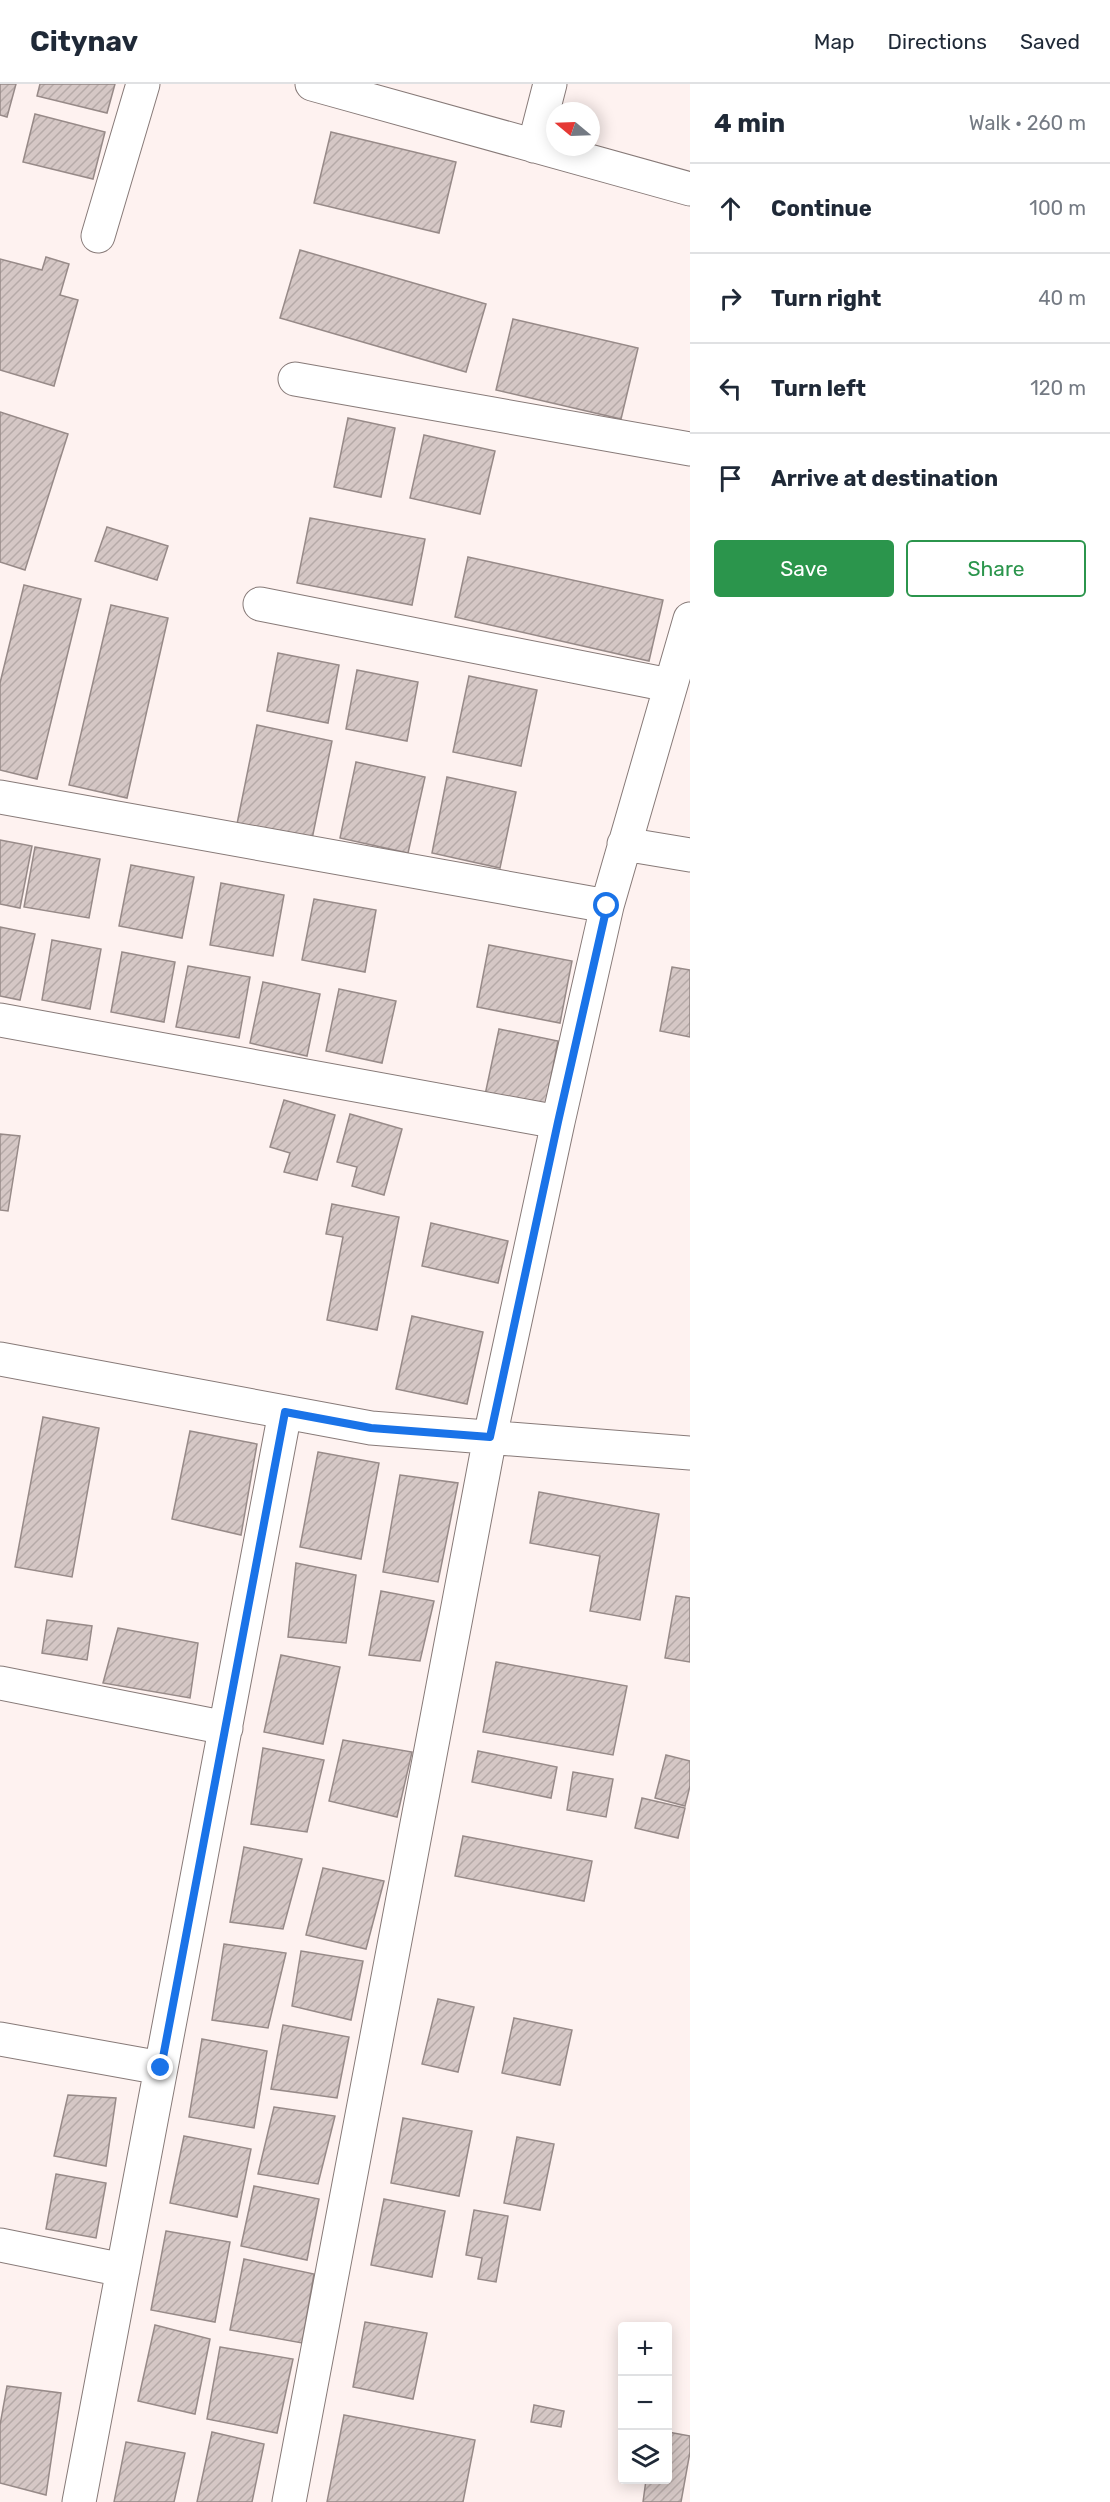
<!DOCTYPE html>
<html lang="en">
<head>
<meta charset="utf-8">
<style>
  :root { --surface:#fff; --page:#f6f6f7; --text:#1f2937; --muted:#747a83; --line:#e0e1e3; --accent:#2b954c }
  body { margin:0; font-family:Rubik,sans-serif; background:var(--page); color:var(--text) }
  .controls { position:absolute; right:18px; bottom:18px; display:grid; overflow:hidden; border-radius:6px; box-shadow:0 3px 15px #0003 }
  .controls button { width:54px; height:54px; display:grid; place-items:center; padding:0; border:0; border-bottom:2px solid var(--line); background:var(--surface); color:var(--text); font:30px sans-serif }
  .compass { position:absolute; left:546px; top:18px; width:54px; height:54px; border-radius:50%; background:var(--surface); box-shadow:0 3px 15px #0003; rotate:289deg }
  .stop { position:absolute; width:18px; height:18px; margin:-14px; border:4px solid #1a73e8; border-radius:50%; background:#fff }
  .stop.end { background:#1a73e8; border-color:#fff; box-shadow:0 2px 6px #0008 }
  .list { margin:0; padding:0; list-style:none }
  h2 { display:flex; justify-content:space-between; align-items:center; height:78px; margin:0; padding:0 24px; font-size:26px }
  h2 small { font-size:20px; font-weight:400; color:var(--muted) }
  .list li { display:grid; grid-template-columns:39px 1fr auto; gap:18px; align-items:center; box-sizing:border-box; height:90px; padding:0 24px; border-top:2px solid var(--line) }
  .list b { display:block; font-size:22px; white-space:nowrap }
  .list em { font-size:20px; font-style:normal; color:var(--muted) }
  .actions { display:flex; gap:12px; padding:18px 24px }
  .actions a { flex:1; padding:14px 0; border:2px solid var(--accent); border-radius:6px; text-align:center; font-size:21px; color:var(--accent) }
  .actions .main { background:var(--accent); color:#fff }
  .icon { flex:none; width:33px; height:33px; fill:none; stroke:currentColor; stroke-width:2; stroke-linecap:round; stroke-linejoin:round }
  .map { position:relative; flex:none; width:690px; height:2418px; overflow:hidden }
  header { display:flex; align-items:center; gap:36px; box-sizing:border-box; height:84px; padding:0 30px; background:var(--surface); border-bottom:2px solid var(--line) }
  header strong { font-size:28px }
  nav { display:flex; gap:33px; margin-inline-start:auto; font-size:21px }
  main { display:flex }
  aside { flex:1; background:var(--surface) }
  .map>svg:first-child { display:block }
  .building { fill:url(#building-hatch); stroke:#978a88; stroke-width:1.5 }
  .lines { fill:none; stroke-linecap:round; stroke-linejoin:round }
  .street-casing { stroke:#877a78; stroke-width:35 }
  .street { stroke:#fff; stroke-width:33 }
  .route { stroke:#1a73e8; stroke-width:8 }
</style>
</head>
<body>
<header>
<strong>Citynav</strong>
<nav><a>Map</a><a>Directions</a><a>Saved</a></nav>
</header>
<main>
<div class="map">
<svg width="690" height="2418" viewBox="0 0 690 2418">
  <defs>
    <pattern id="building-hatch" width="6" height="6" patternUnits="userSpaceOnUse" patternTransform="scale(1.5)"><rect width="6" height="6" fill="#d5c7c5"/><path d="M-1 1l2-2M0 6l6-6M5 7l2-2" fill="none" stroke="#b6aaa8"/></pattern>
  </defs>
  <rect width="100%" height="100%" fill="#fef2f0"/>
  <!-- building -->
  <path class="building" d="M0,0H16L7,33L0,31Z
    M40,0H115L107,29L37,12Z
    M35,30L105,48L93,95L23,78Z
    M331,48L456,78L439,149L314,119Z
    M300,166L486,220L466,288L280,234Z
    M46,173L69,180L60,211L78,216L54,302L0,286V175L42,186Z
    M513,235L638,264L621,335L496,306Z
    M0,328L68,350L25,486L0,478Z
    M348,334L395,344L381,413L334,403Z
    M424,351L495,367L480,430L410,414Z
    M310,434L425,455L412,521L297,499Z
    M107,443L168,462L157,496L95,477Z
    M468,473L663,516L649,577L455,533Z
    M24,501L81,515L37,695L0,686V599Z
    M111,521L168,534L127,714L69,701Z
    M278,569L339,581L328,639L267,627Z
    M357,586L418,598L407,657L346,645Z
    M469,592L537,606L521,682L453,668Z
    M257,641L332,657L311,760L236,745Z
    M356,678L425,693L408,769L340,754Z
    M447,693L516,708L500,784L432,769Z
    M0,756L32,762L20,824L0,820Z
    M35,763L100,775L89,834L24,823Z
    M131,781L194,793L182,854L119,842Z
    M221,799L284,811L273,872L210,861Z
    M314,815L376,826L365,888L302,876Z
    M0,843L35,850L20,916L0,912Z
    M52,856L101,865L90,925L42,916Z
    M489,861L572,877L560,939L477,923Z
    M122,868L175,878L164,938L111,928Z
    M188,882L250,893L239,954L176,943Z
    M672,883L690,886V953L660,947Z
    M263,898L320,910L307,972L250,959Z
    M339,905L396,917L382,979L326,967Z
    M499,945L558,957L545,1023L485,1011Z
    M284,1016L335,1031L317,1096L284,1088L290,1069L270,1063Z
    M350,1030L402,1045L384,1111L352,1102L357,1083L337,1078Z
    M0,1050L20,1052L8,1127L0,1126Z
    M332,1120L399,1133L377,1246L327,1236L343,1153L326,1150Z
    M431,1139L508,1157L498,1199L422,1182Z
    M412,1232L483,1248L467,1320L396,1305Z
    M43,1333L99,1344L72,1493L15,1483Z
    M190,1347L257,1360L241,1451L172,1435Z
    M318,1368L379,1379L361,1475L300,1463Z
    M400,1391L458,1399L438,1498L383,1488Z
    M539,1408L659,1430L640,1536L590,1527L600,1472L530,1459Z
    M296,1479L356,1491L346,1559L288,1553Z
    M381,1507L434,1517L420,1577L369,1571Z
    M676,1512L690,1514V1578L665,1574Z
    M47,1536L92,1542L87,1576L42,1569Z
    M118,1544L198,1559L190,1614L103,1599Z
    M281,1571L340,1583L323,1660L264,1648Z
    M496,1578L627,1602L613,1671L483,1648Z
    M343,1656L412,1668L397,1733L329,1717Z
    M263,1664L324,1676L307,1748L251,1740Z
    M478,1667L557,1683L551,1714L472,1698Z
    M666,1671L690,1677V1702L685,1722L655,1714Z
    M573,1688L613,1695L606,1733L567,1726Z
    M642,1714L685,1724L678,1754L635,1744Z
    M463,1752L592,1777L584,1817L455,1792Z
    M244,1763L302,1775L283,1845L230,1838Z
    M323,1784L384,1797L366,1865L306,1851Z
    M224,1860L286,1869L268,1944L212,1936Z
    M301,1867L363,1877L351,1936L292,1922Z
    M438,1915L474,1923L458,1988L422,1980Z
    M514,1934L572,1946L560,2001L502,1989Z
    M283,1941L349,1953L337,2014L271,2005Z
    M202,1955L267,1967L254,2044L189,2033Z
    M68,2011L116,2014L106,2082L54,2072Z
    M274,2023L335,2032L318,2100L258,2090Z
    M403,2034L472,2047L459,2112L391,2099Z
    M184,2052L251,2065L237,2133L170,2119Z
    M517,2053L554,2060L540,2126L504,2119Z
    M56,2090L106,2099L96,2154L46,2145Z
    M254,2102L319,2115L307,2176L241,2162Z
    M384,2115L445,2127L432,2193L371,2181Z
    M474,2126L508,2132L496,2198L478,2195L482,2174L466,2171Z
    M166,2147L230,2158L215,2238L151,2226Z
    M244,2175L314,2190L302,2259L230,2246Z
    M365,2238L427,2249L413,2315L353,2303Z
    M155,2241L210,2255L195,2330L138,2317Z
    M220,2263L293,2275L277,2349L207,2335Z
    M7,2302L61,2309L46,2411L0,2399V2341Z
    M534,2321L564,2327L561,2343L531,2338Z
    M344,2331L475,2356L463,2418H327Z
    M212,2348L264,2360L252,2418H197Z
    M668,2348L690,2352V2368L681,2418H643L646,2396H668Z
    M126,2358L185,2369L174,2418H114Z"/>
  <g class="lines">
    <!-- street casing -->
    <g class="street-casing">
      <path id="street" d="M312,0L690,105
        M534,62L550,0
        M98,152L143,0
        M295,295L690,365
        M260,520L669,601
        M0,713L607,822L558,1038
        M624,760L690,771
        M607,822L690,535
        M0,936L558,1038L490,1353L289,2418
        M0,1275L371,1344L690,1369
        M0,1599L226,1644
        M0,1955L161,1984
        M0,2161L123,2186
        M79,2418L285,1328"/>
    </g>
    <!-- street -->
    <use href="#street" class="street"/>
  </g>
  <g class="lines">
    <!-- route -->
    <path class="route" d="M161,1984L285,1328L371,1344L490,1353L558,1038L607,822"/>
  </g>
</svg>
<div class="controls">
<button>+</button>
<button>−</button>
<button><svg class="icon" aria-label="layers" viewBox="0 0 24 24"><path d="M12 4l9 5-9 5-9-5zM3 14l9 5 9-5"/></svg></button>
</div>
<svg class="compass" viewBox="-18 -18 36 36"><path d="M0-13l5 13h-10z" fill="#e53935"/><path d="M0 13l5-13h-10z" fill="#747a83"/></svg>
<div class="stop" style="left:607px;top:822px"></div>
<div class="stop end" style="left:161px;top:1984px"></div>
</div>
<aside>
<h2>4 min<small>Walk · 260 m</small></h2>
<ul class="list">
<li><svg class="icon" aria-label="ahead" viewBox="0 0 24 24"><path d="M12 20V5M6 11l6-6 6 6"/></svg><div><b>Continue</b></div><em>100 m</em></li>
<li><svg class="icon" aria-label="right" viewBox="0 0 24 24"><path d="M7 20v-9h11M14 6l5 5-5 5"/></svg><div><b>Turn right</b></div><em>40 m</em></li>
<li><svg class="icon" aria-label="left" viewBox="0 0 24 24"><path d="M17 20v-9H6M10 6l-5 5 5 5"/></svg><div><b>Turn left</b></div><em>120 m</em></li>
<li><svg class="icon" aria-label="arrive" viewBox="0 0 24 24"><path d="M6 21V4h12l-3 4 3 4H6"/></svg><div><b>Arrive at destination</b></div></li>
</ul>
<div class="actions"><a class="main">Save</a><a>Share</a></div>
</aside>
</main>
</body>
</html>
